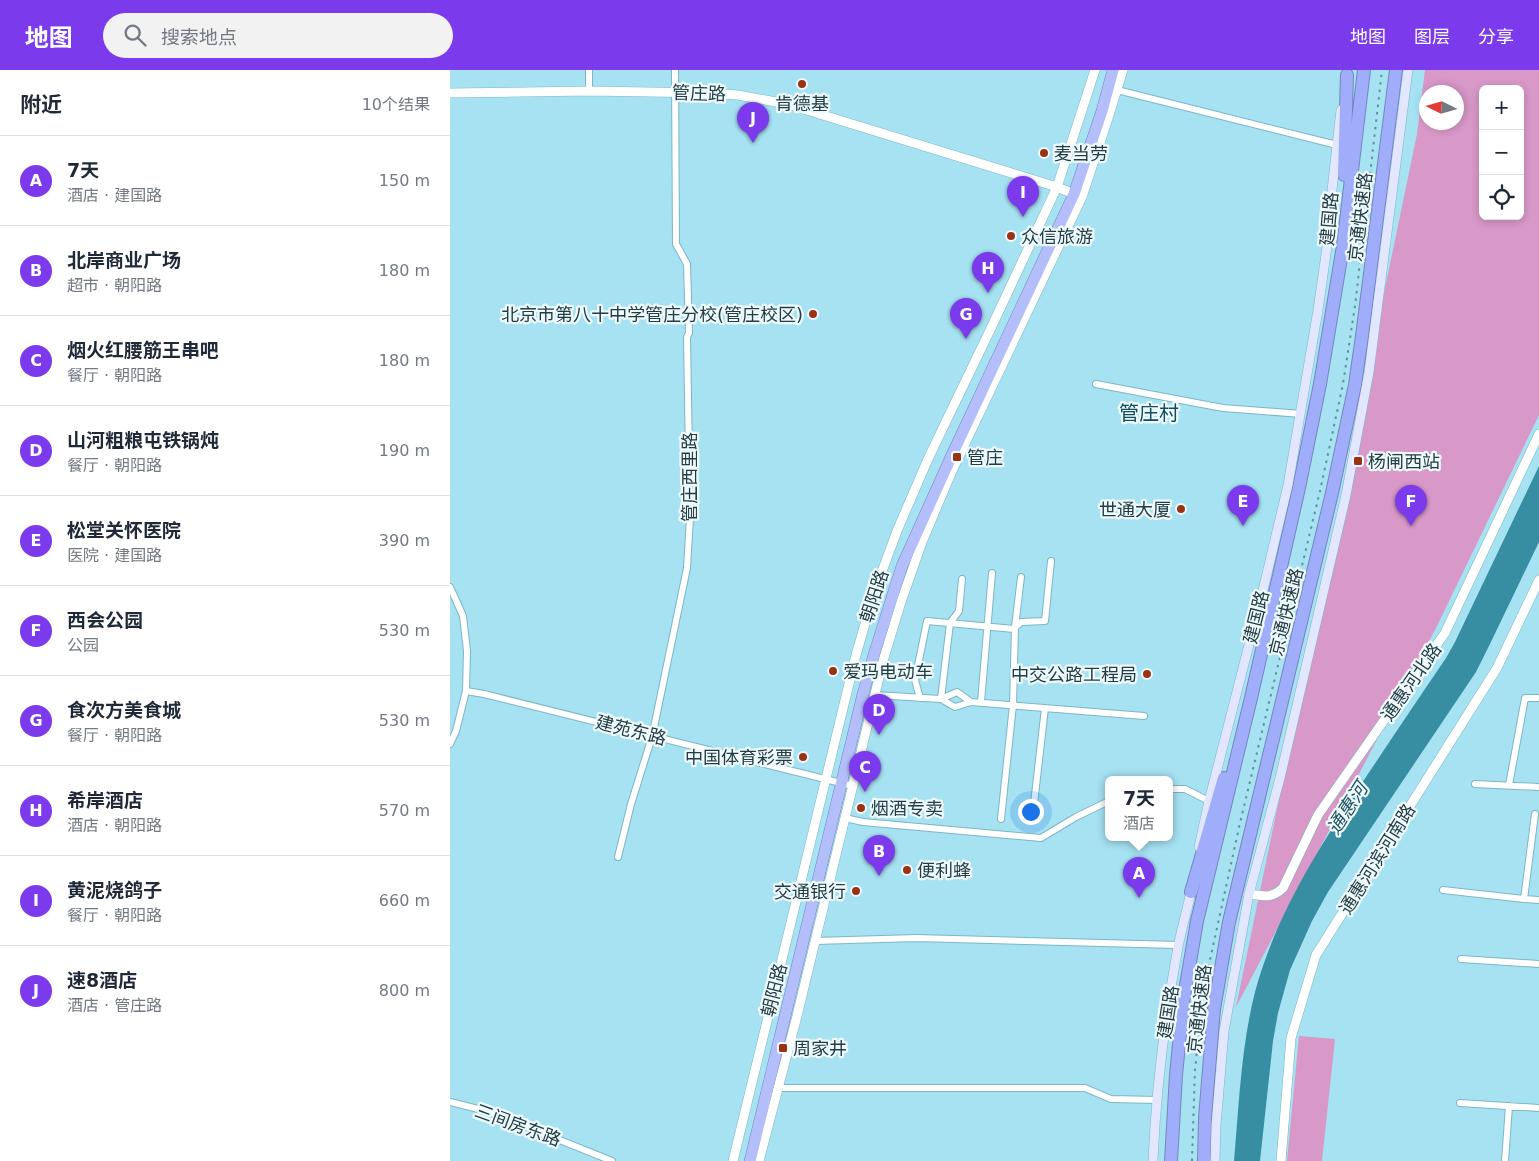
<!DOCTYPE html>
<html lang="zh">
<head>
<meta charset="utf-8">
<style>
  :root { --surface:#fff; --page:#f2f2f3; --text:#1f2937; --muted:#747a83; --line:#e0e1e3; --accent:#7c3aed }
  body { margin:0; font-family:"DejaVu Sans","Noto Sans SC",sans-serif; background:var(--page); color:var(--text) }
  .controls { position:absolute; right:15px; top:15px; display:grid; overflow:hidden; border-radius:8px; box-shadow:0 2px 8px #0003 }
  .controls button { width:45px; height:45px; display:grid; place-items:center; padding:0; border:0; border-bottom:1px solid var(--line); background:var(--surface); color:var(--text); font:25px sans-serif }
  .compass { position:absolute; left:969px; top:15px; width:45px; height:45px; border-radius:50%; background:var(--surface); box-shadow:0 2px 8px #0003; rotate:275deg }
  .you { position:absolute; left:580px; top:741px; width:18px; height:18px; margin:-12px; border:4px solid #fff; border-radius:50%; background:#1a73e8; box-shadow:0 0 0 8px #1a73e833 }
  .badge { display:grid; place-items:center; width:32px; height:32px; border-radius:50%; background:var(--accent); color:#fff; font-size:16px; font-weight:700 }
  .pin { position:absolute; translate:-50% -41px; filter:drop-shadow(0 1px 2px #0008) }
  .pin::after { content:''; position:absolute; top:26px; width:18px; height:15px; background:inherit; clip-path:polygon(0 0,100% 0,50% 100%) }
  .popup { position:absolute; left:655px; top:706px; width:68px; height:65px; box-sizing:border-box; display:grid; place-content:center; border-radius:8px; background:var(--surface); filter:drop-shadow(0 1px 4px #0005); font-size:16px; white-space:nowrap; color:var(--muted) }
  .popup b { font-size:19px; color:var(--text) }
  .popup::after { content:''; position:absolute; left:50%; top:100%; margin-left:-10px; border:10px solid transparent; border-top-color:var(--surface) }
  .list { margin:0; padding:0; list-style:none }
  h2 { display:flex; justify-content:space-between; align-items:center; height:65px; margin:0; padding:0 20px; font-size:21px }
  h2 small { font-size:16px; font-weight:400; color:var(--muted) }
  .list li { display:grid; grid-template-columns:32px 1fr auto; gap:15px; align-items:center; box-sizing:border-box; height:90px; padding:0 20px; border-top:1px solid var(--line) }
  .list b { display:block; font-size:19px; white-space:nowrap }
  .list p { margin:0; font-size:16px; white-space:nowrap; color:var(--muted) }
  .list em { font-size:16px; font-style:normal; color:var(--muted) }
  .icon { flex:none; width:28px; height:28px; fill:none; stroke:currentColor; stroke-width:2; stroke-linecap:round; stroke-linejoin:round }
  .map { position:relative; flex:none; width:1089px; height:1091px; overflow:hidden }
  header { display:flex; align-items:center; gap:30px; box-sizing:border-box; height:70px; padding:0 25px; background:var(--accent); color:#fff }
  header strong { font-size:24px }
  nav { display:flex; gap:28px; margin-inline-start:auto; font-size:18px }
  .search { width:350px; height:45px; background:var(--page); display:flex; align-items:center; gap:12px; box-sizing:border-box; padding:0 18px; border-radius:28px; color:var(--muted); font-size:19px }
  main { display:flex }
  aside { flex:1; background:var(--surface) }
  .map>svg:first-child { display:block }
  .green { fill:#d898c8; fill-rule:evenodd }
  .water { fill:#378ea2 }
  .lines { fill:none; stroke-linecap:round; stroke-linejoin:round }
  .minor-casing { stroke:#7cb7c6; stroke-width:8 }
  .tertiary-casing { stroke:#7cb7c6; stroke-width:10 }
  .secondary-casing { stroke:#7cb7c6; stroke-width:10 }
  .trunk-casing { stroke:#7586ba; stroke-width:12 }
  .motorway-casing { stroke:#7586ba; stroke-width:14 }
  .minor { stroke:#fff; stroke-width:6 }
  .tertiary { stroke:#fff; stroke-width:9 }
  .secondary { stroke:#e2e6fe; stroke-width:9 }
  .trunk { stroke:#b3befb; stroke-width:11 }
  .motorway { stroke:#a0adfa; stroke-width:12 }
  .rail { stroke:#658f9a; stroke-width:2; stroke-dasharray:2.5 5; stroke-linecap:butt }
  .poi-dot { fill:#9a3214; stroke:#eefafd; stroke-width:2 }
  .labels { text-anchor:middle; dominant-baseline:central; stroke-width:4.5; stroke-linejoin:round; paint-order:stroke }
  .street-label { font-size:18px; fill:#243d43; stroke:#eefafd }
  .poi-label { font-size:18px; fill:#243d43; stroke:#eefafd; text-anchor:start }
  .water-label { font-size:19px; font-style:italic; fill:#23535f; stroke:#eefafd }
  .quarter-label { font-size:20px; fill:#0f4f5d; stroke:#eefafd }
</style>
</head>
<body>
<header>
<strong>地图</strong>
<div class="search"><svg class="icon" aria-label="search" viewBox="0 0 24 24"><circle cx="10" cy="10" r="6"/><path d="M15 15l6 6"/></svg>搜索地点</div>
<nav><a>地图</a><a>图层</a><a>分享</a></nav>
</header>
<main>
<aside>
<h2>附近<small>10个结果</small></h2>
<ul class="list">
<li><span class="badge">A</span><div><b>7天</b><p>酒店 · 建国路</p></div><em>150 m</em></li>
<li><span class="badge">B</span><div><b>北岸商业广场</b><p>超市 · 朝阳路</p></div><em>180 m</em></li>
<li><span class="badge">C</span><div><b>烟火红腰筋王串吧</b><p>餐厅 · 朝阳路</p></div><em>180 m</em></li>
<li><span class="badge">D</span><div><b>山河粗粮屯铁锅炖</b><p>餐厅 · 朝阳路</p></div><em>190 m</em></li>
<li><span class="badge">E</span><div><b>松堂关怀医院</b><p>医院 · 建国路</p></div><em>390 m</em></li>
<li><span class="badge">F</span><div><b>西会公园</b><p>公园</p></div><em>530 m</em></li>
<li><span class="badge">G</span><div><b>食次方美食城</b><p>餐厅 · 朝阳路</p></div><em>530 m</em></li>
<li><span class="badge">H</span><div><b>希岸酒店</b><p>酒店 · 朝阳路</p></div><em>570 m</em></li>
<li><span class="badge">I</span><div><b>黄泥烧鸽子</b><p>餐厅 · 朝阳路</p></div><em>660 m</em></li>
<li><span class="badge">J</span><div><b>速8酒店</b><p>酒店 · 管庄路</p></div><em>800 m</em></li>
</ul>
</aside>
<div class="map">
<svg width="1089" height="1091" viewBox="0 0 1089 1091">
  <rect width="100%" height="100%" fill="#a6e2f2"/>
  <!-- green -->
  <path class="green" d="M975,0H1089V345L987,556L786,937L967,64ZM1033,19H1070V146H1033ZM976,22H1006V52H976Z
    M849,966L885,969L872,1091H837Z"/>
  <!-- water -->
  <path class="water" d="M1089,396V472L1039,576L1026,602L878,822L862,851L840,900L828,943L823,971L810,1091H784C789,1035 791,977 805,922C826,843 873,771 918,704C944,665 970,626 996,588L1005,572Z"/>
  <g class="lines">
    <!-- minor casing -->
    <g class="minor-casing">
      <path id="minor" d="M139,0V21
        M667,20L887,75
        M646,314L773,338L851,344
        M0,517L13,546L17,581L16,621L6,661L0,674
        M16,621L34,624L403,716
        M425,625L491,629L505,637L521,632L507,622L491,629
        M470,628L465,610L477,551L564,559L571,552L595,551L601,491
        M491,629L500,553L509,541L512,509
        M521,632L694,646
        M531,632L542,503
        M1025,714L1089,717
        M1059,715L1075,628H1089
        M719,719H735L759,731
        M1085,744L1074,829L1089,830
        M395,748L413,752L591,768L626,747L659,731
        M551,749L563,635L565,557L571,507
        M582,751L595,638
        M168,787L181,734L202,667L237,498L240,448L237,267L239,263L237,194L226,174L225,0
        M993,820L1074,829
        M365,871L466,868L728,875
        M1011,889L1089,894
        M329,1018H635L661,1029L707,1030
        M0,1032L40,1042L162,1091
        M1010,1033L1089,1038
        M1055,1091L1059,1036"/>
    </g>
    <!-- tertiary casing -->
    <g class="tertiary-casing">
      <path id="tertiary" d="M0,23L139,21L260,23L288,25L337,34L607,117L629,126
        M799,824C814,826 821,829 833,818L868,745L995,563L1089,364
        M283,1091L406,585L424,523L447,461L478,389L542,256L607,117L645,0
        M309,1091L347,946L433,591L451,532L472,472L502,401L632,127L659,45L673,0
        M831,1091L841,968L866,885L1047,598L1089,510"/>
    </g>
    <!-- secondary casing -->
    <g class="secondary-casing">
      <path id="secondary" d="M749,777L759,731L814,516L838,415L868,240L877,177L882,120L891,40
        M703,1091C706,1019 715,948 728,877C732,857 738,837 742,817
        M765,1091L766,1055L774,961L799,824L830,708L896,425L919,302L958,0"/>
    </g>
    <!-- trunk casing -->
    <g class="trunk-casing">
      <path id="trunk" d="M300,1091L413,624L423,588L452,496L502,385L624,124L652,41L663,0"/>
    </g>
    <!-- motorway casing -->
    <g class="motorway-casing">
      <path id="motorway" d="M894,105L897,5
        M741,822L774,708
        M721,1091L726,1005L733,933L747,851L801,628L849,418L870,314L893,176L914,0
        M754,1091L755,1048L764,939L779,852L882,423L905,315L912,266L946,0"/>
    </g>
    <!-- minor -->
    <use href="#minor" class="minor"/>
    <!-- tertiary -->
    <use href="#tertiary" class="tertiary"/>
    <!-- secondary -->
    <use href="#secondary" class="secondary"/>
    <!-- trunk -->
    <use href="#trunk" class="trunk"/>
    <!-- motorway -->
    <use href="#motorway" class="motorway"/>
    <!-- rail -->
    <path class="rail" d="M742,1091L745,999L751,945L758,899L790,753L870,421L893,314L905,236L932,0"/>
  </g>
  <!-- markers -->
  <g class="poi-dot">
    <circle cx="352" cy="14" r="5"/>
    <circle cx="594" cy="83" r="5"/>
    <circle cx="561" cy="166" r="5"/>
    <circle cx="363" cy="244" r="5"/>
    <rect x="502" y="382" width="10" height="10" rx="2.5"/>
    <rect x="903" y="386" width="10" height="10" rx="2.5"/>
    <circle cx="731" cy="439" r="5"/>
    <circle cx="383" cy="601" r="5"/>
    <circle cx="697" cy="604" r="5"/>
    <circle cx="353" cy="687" r="5"/>
    <circle cx="411" cy="738" r="5"/>
    <circle cx="457" cy="800" r="5"/>
    <circle cx="406" cy="821" r="5"/>
    <rect x="328" y="973" width="10" height="10" rx="2.5"/>
  </g>
  <g class="labels">
    <!-- street labels -->
    <g class="street-label">
      <text transform="translate(249 23) rotate(2)">管庄路</text>
      <text transform="translate(910 147) rotate(-83)">京通快速路</text>
      <text transform="translate(879 149) rotate(-85)">建国路</text>
      <text transform="translate(239 407) rotate(-90)">管庄西里路</text>
      <text transform="translate(424 526) rotate(-72)">朝阳路</text>
      <text transform="translate(836 542) rotate(-76)">京通快速路</text>
      <text transform="translate(806 547) rotate(-76)">建国路</text>
      <text transform="translate(961 612) rotate(-55)">通惠河北路</text>
      <text transform="translate(181 660) rotate(14)">建苑东路</text>
      <text transform="translate(927 789) rotate(-58)">通惠河滨河南路</text>
      <text transform="translate(324 920) rotate(-76)">朝阳路</text>
      <text transform="translate(749 939) rotate(-83)">京通快速路</text>
      <text transform="translate(718 942) rotate(-81)">建国路</text>
      <text transform="translate(68 1055) rotate(20)">三间房东路</text>
    </g>
    <!-- poi labels -->
    <g class="poi-label">
      <text x="352" y="33" text-anchor="middle">肯德基</text>
      <text x="604" y="83">麦当劳</text>
      <text x="571" y="166">众信旅游</text>
      <text x="353" y="244" text-anchor="end">北京市第八十中学管庄分校(管庄校区)</text>
      <text x="517" y="387">管庄</text>
      <text x="918" y="391">杨闸西站</text>
      <text x="721" y="439" text-anchor="end">世通大厦</text>
      <text x="393" y="601">爱玛电动车</text>
      <text x="687" y="604" text-anchor="end">中交公路工程局</text>
      <text x="343" y="687" text-anchor="end">中国体育彩票</text>
      <text x="421" y="738">烟酒专卖</text>
      <text x="467" y="800">便利蜂</text>
      <text x="396" y="821" text-anchor="end">交通银行</text>
      <text x="343" y="978">周家井</text>
    </g>
    <!-- water labels -->
    <g class="water-label">
      <text transform="translate(897 738) rotate(-57)">通惠河</text>
    </g>
    <!-- quarter labels -->
    <g class="quarter-label">
      <text x="699" y="343">管庄村</text>
    </g>
  </g>
</svg>
<div class="controls">
<button>+</button>
<button>−</button>
<button><svg class="icon" aria-label="locate" viewBox="0 0 24 24"><circle cx="12" cy="12" r="6"/><path d="M12 2v4M12 18v4M2 12h4M18 12h4"/></svg></button>
</div>
<svg class="compass" viewBox="-18 -18 36 36"><path d="M0-13l5 13h-10z" fill="#e53935"/><path d="M0 13l5-13h-10z" fill="#747a83"/></svg>
<div class="you"></div>
<div class="pin badge" style="left:689px;top:828px">A</div>
<div class="popup"><b>7天</b>酒店</div>
<div class="pin badge" style="left:429px;top:806px">B</div>
<div class="pin badge" style="left:415px;top:722px">C</div>
<div class="pin badge" style="left:429px;top:665px">D</div>
<div class="pin badge" style="left:793px;top:456px">E</div>
<div class="pin badge" style="left:961px;top:456px">F</div>
<div class="pin badge" style="left:516px;top:269px">G</div>
<div class="pin badge" style="left:538px;top:223px">H</div>
<div class="pin badge" style="left:573px;top:147px">I</div>
<div class="pin badge" style="left:303px;top:73px">J</div>
</div>
</main>
</body>
</html>
